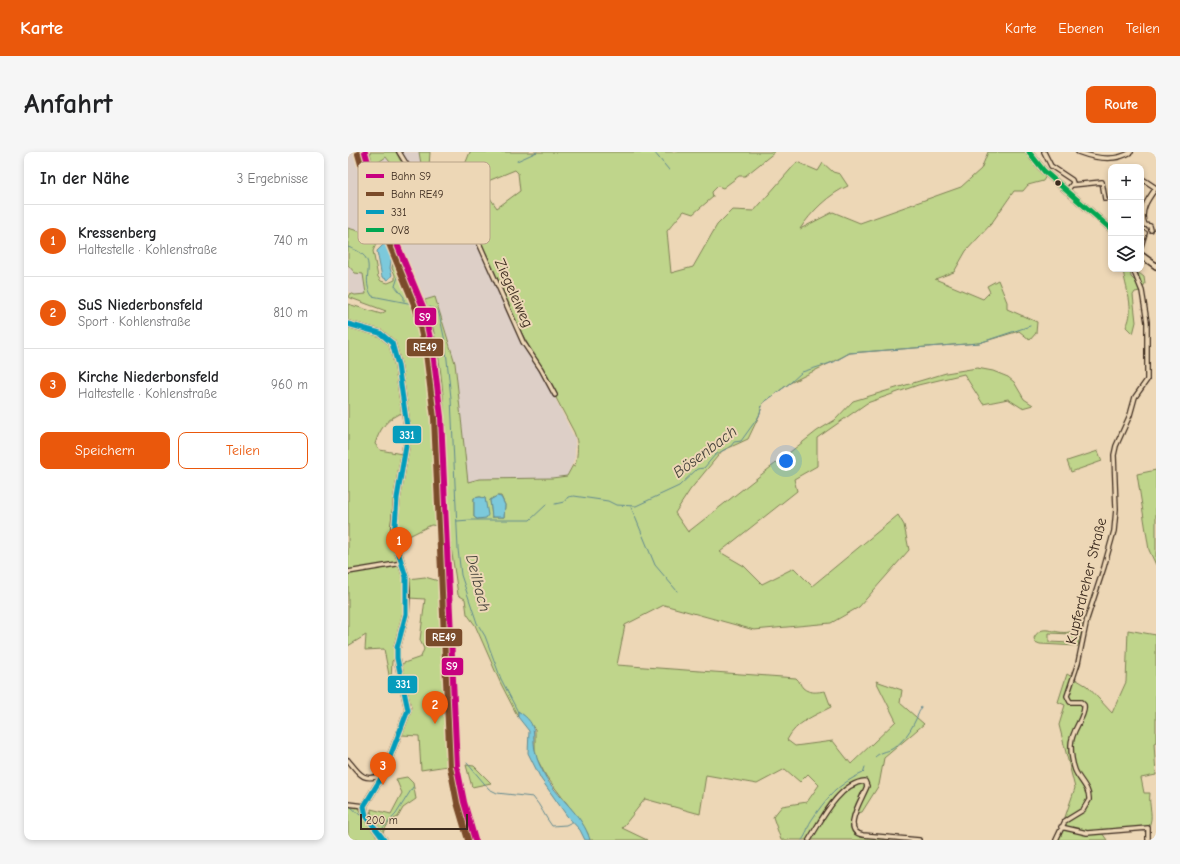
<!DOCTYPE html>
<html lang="de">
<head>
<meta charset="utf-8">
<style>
  :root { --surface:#fff; --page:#f6f6f6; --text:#202124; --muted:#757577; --line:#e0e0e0; --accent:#ea580c }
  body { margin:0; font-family:"Comic Neue",sans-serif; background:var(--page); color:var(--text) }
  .controls { position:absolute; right:12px; top:12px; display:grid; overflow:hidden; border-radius:8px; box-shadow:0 2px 6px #0003 }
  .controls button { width:36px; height:36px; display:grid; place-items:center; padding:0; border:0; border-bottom:1px solid var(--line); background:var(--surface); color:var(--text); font:20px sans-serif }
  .scale { position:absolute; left:12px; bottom:10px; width:108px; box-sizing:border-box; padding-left:4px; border:2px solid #3b2a1e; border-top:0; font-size:11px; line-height:14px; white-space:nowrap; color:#3b2a1e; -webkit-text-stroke:3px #edd7b6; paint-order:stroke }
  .you { position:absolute; left:438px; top:309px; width:14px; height:14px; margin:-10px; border:3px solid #fff; border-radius:50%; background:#1a73e8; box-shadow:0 0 0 6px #1a73e833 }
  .badge { display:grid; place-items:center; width:26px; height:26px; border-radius:50%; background:var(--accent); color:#fff; font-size:13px; font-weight:700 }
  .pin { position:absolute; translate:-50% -33px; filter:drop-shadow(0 1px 2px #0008) }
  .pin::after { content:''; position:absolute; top:21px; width:14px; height:12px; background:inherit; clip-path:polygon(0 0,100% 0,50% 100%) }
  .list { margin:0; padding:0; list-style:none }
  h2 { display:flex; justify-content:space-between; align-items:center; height:52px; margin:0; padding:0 16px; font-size:17px }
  h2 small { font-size:13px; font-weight:400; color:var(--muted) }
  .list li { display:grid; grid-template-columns:26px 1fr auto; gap:12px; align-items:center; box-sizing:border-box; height:72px; padding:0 16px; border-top:1px solid var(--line) }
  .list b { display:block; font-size:15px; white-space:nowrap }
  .list p { margin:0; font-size:13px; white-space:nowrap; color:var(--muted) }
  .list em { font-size:13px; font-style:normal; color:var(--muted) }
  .actions { display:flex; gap:8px; padding:12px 16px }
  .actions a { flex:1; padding:9px 0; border:1px solid var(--accent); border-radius:8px; text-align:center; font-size:14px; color:var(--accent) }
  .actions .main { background:var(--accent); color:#fff }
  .icon { flex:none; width:22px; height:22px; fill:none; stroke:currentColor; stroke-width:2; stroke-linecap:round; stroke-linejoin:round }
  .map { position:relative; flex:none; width:808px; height:688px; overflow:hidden; border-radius:8px }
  header { display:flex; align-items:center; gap:24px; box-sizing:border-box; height:56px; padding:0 20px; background:var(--accent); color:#fff }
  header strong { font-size:19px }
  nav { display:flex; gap:22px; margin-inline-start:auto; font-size:14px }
  .intro { display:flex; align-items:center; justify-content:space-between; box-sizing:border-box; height:96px; padding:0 24px }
  h1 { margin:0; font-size:28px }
  .button { padding:10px 18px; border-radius:8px; background:var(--accent); color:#fff; font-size:14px; font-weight:700 }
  main { display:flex; gap:24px; padding:0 24px }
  aside { flex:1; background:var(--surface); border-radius:8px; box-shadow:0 2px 6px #0003 }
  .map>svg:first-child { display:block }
  .built { fill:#ddcfc7 }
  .green { fill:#bfd58b; stroke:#7d8054; fill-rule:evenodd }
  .water { fill:#7cc9db; stroke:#62898f }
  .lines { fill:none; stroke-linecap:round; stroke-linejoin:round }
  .stream { stroke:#62898f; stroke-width:1 }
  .street-casing { stroke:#3b2a1e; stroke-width:6 }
  .secondary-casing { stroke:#3b2a1e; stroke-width:8 }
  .street { stroke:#edd7b6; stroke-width:3.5 }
  .secondary { stroke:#edd7b6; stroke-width:5 }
  .bus-1-casing { stroke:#edd7b6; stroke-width:8 }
  .bus-2-casing { stroke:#edd7b6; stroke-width:8 }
  .bus-1 { stroke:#069cbc; stroke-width:5 }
  .bus-2 { stroke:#00a651; stroke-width:5 }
  .rail-1-casing { stroke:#edd7b6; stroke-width:9 }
  .rail-2-casing { stroke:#edd7b6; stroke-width:9 }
  .rail-1 { stroke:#c7007f; stroke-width:6 }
  .rail-2 { stroke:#7a4b2a; stroke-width:6 }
  .bus-dot { fill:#3b2a1e; stroke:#edd7b6; stroke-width:1.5 }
  .labels { text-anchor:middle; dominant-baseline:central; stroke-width:4; stroke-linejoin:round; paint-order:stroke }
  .street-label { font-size:15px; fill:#3b2a1e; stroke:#edd7b6 }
  .water-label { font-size:16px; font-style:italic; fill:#45423a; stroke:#edd7b6 }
  .key { fill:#edd7b6; stroke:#b8a388; stroke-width:1 }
  .key-label { font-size:11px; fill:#3b2a1e }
  .line-badge { stroke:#edd7b6; stroke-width:1.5 }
  .badge-label { font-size:11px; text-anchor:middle; font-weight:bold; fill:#fff }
</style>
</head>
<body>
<header>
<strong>Karte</strong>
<nav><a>Karte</a><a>Ebenen</a><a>Teilen</a></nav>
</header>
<div class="intro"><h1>Anfahrt</h1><a class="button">Route</a></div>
<main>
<aside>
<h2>In der Nähe<small>3 Ergebnisse</small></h2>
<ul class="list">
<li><span class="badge">1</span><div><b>Kressenberg</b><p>Haltestelle · Kohlenstraße</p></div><em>740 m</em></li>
<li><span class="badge">2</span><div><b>SuS Niederbonsfeld</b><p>Sport · Kohlenstraße</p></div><em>810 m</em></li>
<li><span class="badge">3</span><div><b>Kirche Niederbonsfeld</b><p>Haltestelle · Kohlenstraße</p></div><em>960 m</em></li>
</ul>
<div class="actions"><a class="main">Speichern</a><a>Teilen</a></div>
</aside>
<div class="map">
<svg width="808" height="688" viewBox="0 0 808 688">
  <rect width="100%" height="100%" fill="#edd7b6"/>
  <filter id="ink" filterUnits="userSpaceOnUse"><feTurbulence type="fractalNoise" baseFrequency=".025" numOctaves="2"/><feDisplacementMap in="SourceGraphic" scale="8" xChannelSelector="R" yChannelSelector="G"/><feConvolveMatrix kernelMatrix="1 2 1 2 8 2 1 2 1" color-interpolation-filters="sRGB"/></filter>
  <g filter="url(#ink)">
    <!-- built -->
    <path class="built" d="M0,0H22L25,14L38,5L48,18L98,52L110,66L121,72L162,160L193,217L227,287V305L219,324L204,326L131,327L120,330L107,210L87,145L78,148L87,176L95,237L113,612L119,649L131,688H125L106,613L89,239L79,180L70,148L42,87L29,90L24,83L0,76Z
      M53,0H71L73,12L63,14Z
      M0,113L7,121H15L18,142L7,143L0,139Z"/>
    <!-- green -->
    <path class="green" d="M22,0H48C57,23 83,33 98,52L97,53L48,18L38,5L25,14Z
      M71,0H82L81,15H116L122,0H427L397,24H391L375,36L370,34L364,40L365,45L345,62L336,59L319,79L323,121L345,115L369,73L384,58L406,59L449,10L470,19L475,11L485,20L492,22L500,34C481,42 463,60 452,77L485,60L512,71L613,35L633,17L640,0H679L683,9L698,24L695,29L680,33L675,39H666L643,72L618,99L606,120L587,127L635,147L642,140L639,134L650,128L659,150V157L689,170L688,181L682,188L671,179L631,191L502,201L442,231L415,251L411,264L400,287L374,299L342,338L327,361L340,380L469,279L487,268L505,249L598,221L629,216L645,219L660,225L666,230L676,247L685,253L674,256L660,247L635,252L616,222L570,233L519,251L469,286V314L446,327L449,339L372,400L396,414L414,432L446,416L464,434L550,363L556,373L561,398L511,455L483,471L406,478L316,453L277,473L269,513L448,526C452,529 452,533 455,536C462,542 470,540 477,539L483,555C466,564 448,570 439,588L447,594L485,589L503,612L548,569L528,529L554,538L552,551L576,572L536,606L531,633L514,660L506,662V680L510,683L560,688H433L425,665L434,654L459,650L471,633L460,622L452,630L437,617L409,632L358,623L352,662L297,647L274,676L299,688H241L240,682L233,670L198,624L187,603V577L170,559V565L168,561L152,530L127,473L119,462L117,447L110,443C107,419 102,395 101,371C96,297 101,219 77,148L87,145L107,211L120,330L131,327L204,326L219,324L225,313L227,314C230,301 231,292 226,280L160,155L128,82L118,66L117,58L124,46L137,39L149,56L172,39L170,21L167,18L140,29L132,28L115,35L97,32L89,37L63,14L73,12ZM149,344H153L157,353L156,365H144L142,348ZM132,345L137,346L138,365L129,367L126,365V346Z
      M0,76L24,83L29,90L25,99L30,125L33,129L40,131L47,128V123L44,116L47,102L40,87H42L70,148L79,180L89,239L106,613L73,618L71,584L54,583L62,558L53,512L73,505L76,497L72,488L77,447L61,446L60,427L77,425L94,430L91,374L83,373L49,390L48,369L62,280L57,243L51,244L54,261C40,265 31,278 27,292L32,298L54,302C47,339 38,374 51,411L0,419V152L33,162L38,159L0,145L2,141L7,143L18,142L15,122L7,121L0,113Z
      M775,117H782L783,125L789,131L791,121L796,125L797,132L792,139L787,140L785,143L788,170L785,182L778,175C788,156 777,137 775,117Z
      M750,299L754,309L723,320L719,309Z
      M808,318V413L801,398L789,322Z
      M49,413L52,414C63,444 53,475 48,505L44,509L43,527L42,528L36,497L17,498L18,483L0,494V421Z
      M735,467L723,482L701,481V490L723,491V485L734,472L730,494L692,492L687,490L686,486C694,470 707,483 721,480C727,478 731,471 735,467Z
      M780,478L808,483V590L806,591L808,623L793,626L796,641H802C800,654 807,665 800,676L738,680L714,674L727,636L711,573L717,553L710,550L719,522L739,534L764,561L778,530Z
      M118,613L126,614L143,631L124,635Z
      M59,625L65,631L68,647L55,656L50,665L42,669L35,680L24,667L23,657L43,662L54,641L48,627Z
      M0,654L11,656L17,667L32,688H0Z
      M714,676L729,680L754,681L759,688H709Z"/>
    <!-- water -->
    <path class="water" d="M38,90L44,102L42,116L44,123L40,128L34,125L29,99Z
      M149,344L153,345L157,353L156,365H144L142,348Z
      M132,345L137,346L140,363L138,366L129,367L126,365V346Z
      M170,559C193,574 182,582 188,602C189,609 193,615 196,622C208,645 235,662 242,688H237L232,678L219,664L193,627L180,601L181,579L170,565Z"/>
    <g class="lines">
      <!-- stream -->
      <path class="stream" d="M306,0L321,18
        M169,9L189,0
        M56,89L60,85H66L67,81C78,75 95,71 95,55
        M0,95C36,107 10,123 24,144L70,153
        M49,103L46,115L51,122L47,134L56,145V149
        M82,155L89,158L91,162L97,189L103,246L110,397L113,423L129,471L137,484L153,527L170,560
        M207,352L216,350L220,345L226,344L260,349L268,353L288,354L331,334L349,317L356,316L367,303L383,294L386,290L393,289L411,264L415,251L442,231L454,220L486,210L501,201L631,191L682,174
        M283,355L307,413L329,439
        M109,369L122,368H182L198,353
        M527,605C532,600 538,600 544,597C559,588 567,571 573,555
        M119,611L141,637L149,641L185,645C193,654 197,665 204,674L218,673L224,670
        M3,655L12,663
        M34,677L48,662L65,635
        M454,688C459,683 459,675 463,669C478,646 490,632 515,621L517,615"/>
      <!-- street casing -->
      <g class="street-casing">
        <path id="street" d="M51,0L59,13L92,42L104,58L120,70L127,82L175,190L193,217L207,243
          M696,0L703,14L724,28L725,31L719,39
          M730,0C746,6 767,10 783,0
          M793,32L796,28L808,36
          M724,33L754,30L757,47
          M797,73C791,59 800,47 808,36
          M797,73L802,74L803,78
          M793,94L797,81
          M0,420L54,411
          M0,608C12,623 15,630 34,623
          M0,652L16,654
          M713,675L739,681L800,676V688
          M461,688C473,669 491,631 517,629L519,634C515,646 492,679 515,683L571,688
          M708,688L717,669L735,658L741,648C742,636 731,628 727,618C724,610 723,601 723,593C723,578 738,565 736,553L733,550H722L719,544L730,511L739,467L756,415L766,379L768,357L766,303L768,294L782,263L787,245L799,228V170L794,139L785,117"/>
      </g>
      <!-- secondary casing -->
      <g class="secondary-casing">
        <path id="secondary" d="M681,0L696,19L763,77
          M793,103L808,114
          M0,172L32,181L44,191L50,213L59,274V288L49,346L46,377V387L58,425L59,438L58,462L49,496V506L60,558L35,623L16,654L18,664L36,688"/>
      </g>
      <!-- street -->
      <use href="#street" class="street"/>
      <!-- secondary -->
      <use href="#secondary" class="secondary"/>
      <!-- bus-1 casing -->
      <g class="bus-1-casing">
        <path id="bus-1" d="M0,172L32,181L44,191L50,213L59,274V288L49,346L46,387L58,425V462L49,496V506L60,558L35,623L16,654L18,664L36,688"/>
      </g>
      <!-- bus-2 casing -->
      <g class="bus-2-casing">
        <path id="bus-2" d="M681,0L696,19L763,77"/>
      </g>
      <!-- bus-1 -->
      <use href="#bus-1" class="bus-1"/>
      <!-- bus-2 -->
      <use href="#bus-2" class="bus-2"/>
      <!-- rail-1 casing -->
      <g class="rail-1-casing">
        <path id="rail-1" d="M17,0L30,46L75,155L85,200L93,265L109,615L116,650L127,688"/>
      </g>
      <!-- rail-2 casing -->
      <g class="rail-2-casing">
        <path id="rail-2" d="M10,2L23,48L68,157L78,201L86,266L102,615L109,651L120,688"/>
      </g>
      <!-- rail-1 -->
      <use href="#rail-1" class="rail-1"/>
      <!-- rail-2 -->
      <use href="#rail-2" class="rail-2"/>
    </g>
  </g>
  <!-- markers -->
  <circle class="bus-dot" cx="710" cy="31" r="3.5"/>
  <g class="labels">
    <!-- street labels -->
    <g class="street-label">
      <text transform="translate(166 141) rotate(66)">Ziegeleiweg</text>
      <text transform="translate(738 429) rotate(-76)">Kupferdreher Straße</text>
    </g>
    <!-- water labels -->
    <g class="water-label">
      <text transform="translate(357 300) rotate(-37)">Bösenbach</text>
      <text transform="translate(130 431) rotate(76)">Deilbach</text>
    </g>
  </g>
  <!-- legend -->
  <rect x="10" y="10" width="132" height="82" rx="6" class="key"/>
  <rect x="18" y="22" width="18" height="4" fill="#c7007f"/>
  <rect x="18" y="40" width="18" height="4" fill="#7a4b2a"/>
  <rect x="18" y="58" width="18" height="4" fill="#069cbc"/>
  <rect x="18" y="76" width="18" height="4" fill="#00a651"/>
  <g class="key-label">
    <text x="43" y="28">Bahn S9</text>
    <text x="43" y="46">Bahn RE49</text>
    <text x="43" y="64">331</text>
    <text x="43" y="82">OV8</text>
  </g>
  <g class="line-badge">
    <rect x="66" y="155" width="23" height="19" rx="4" fill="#c7007f"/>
    <rect x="58" y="186" width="38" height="19" rx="4" fill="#7a4b2a"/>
    <rect x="44" y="273" width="30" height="19" rx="4" fill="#069cbc"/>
    <rect x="77" y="476" width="38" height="19" rx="4" fill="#7a4b2a"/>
    <rect x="93" y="505" width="23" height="19" rx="4" fill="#c7007f"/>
    <rect x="39" y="523" width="31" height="19" rx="4" fill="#069cbc"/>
  </g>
  <g class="badge-label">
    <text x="77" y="169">S9</text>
    <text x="77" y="199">RE49</text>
    <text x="59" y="287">331</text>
    <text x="96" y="489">RE49</text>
    <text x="104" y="518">S9</text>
    <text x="55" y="536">331</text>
  </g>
</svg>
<div class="controls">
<button>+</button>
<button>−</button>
<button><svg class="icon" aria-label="layers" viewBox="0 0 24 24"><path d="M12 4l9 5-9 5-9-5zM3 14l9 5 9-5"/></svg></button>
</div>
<div class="scale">200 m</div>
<div class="you"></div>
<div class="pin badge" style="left:51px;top:408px">1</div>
<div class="pin badge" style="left:87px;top:572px">2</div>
<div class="pin badge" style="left:35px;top:633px">3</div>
</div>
</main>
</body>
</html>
